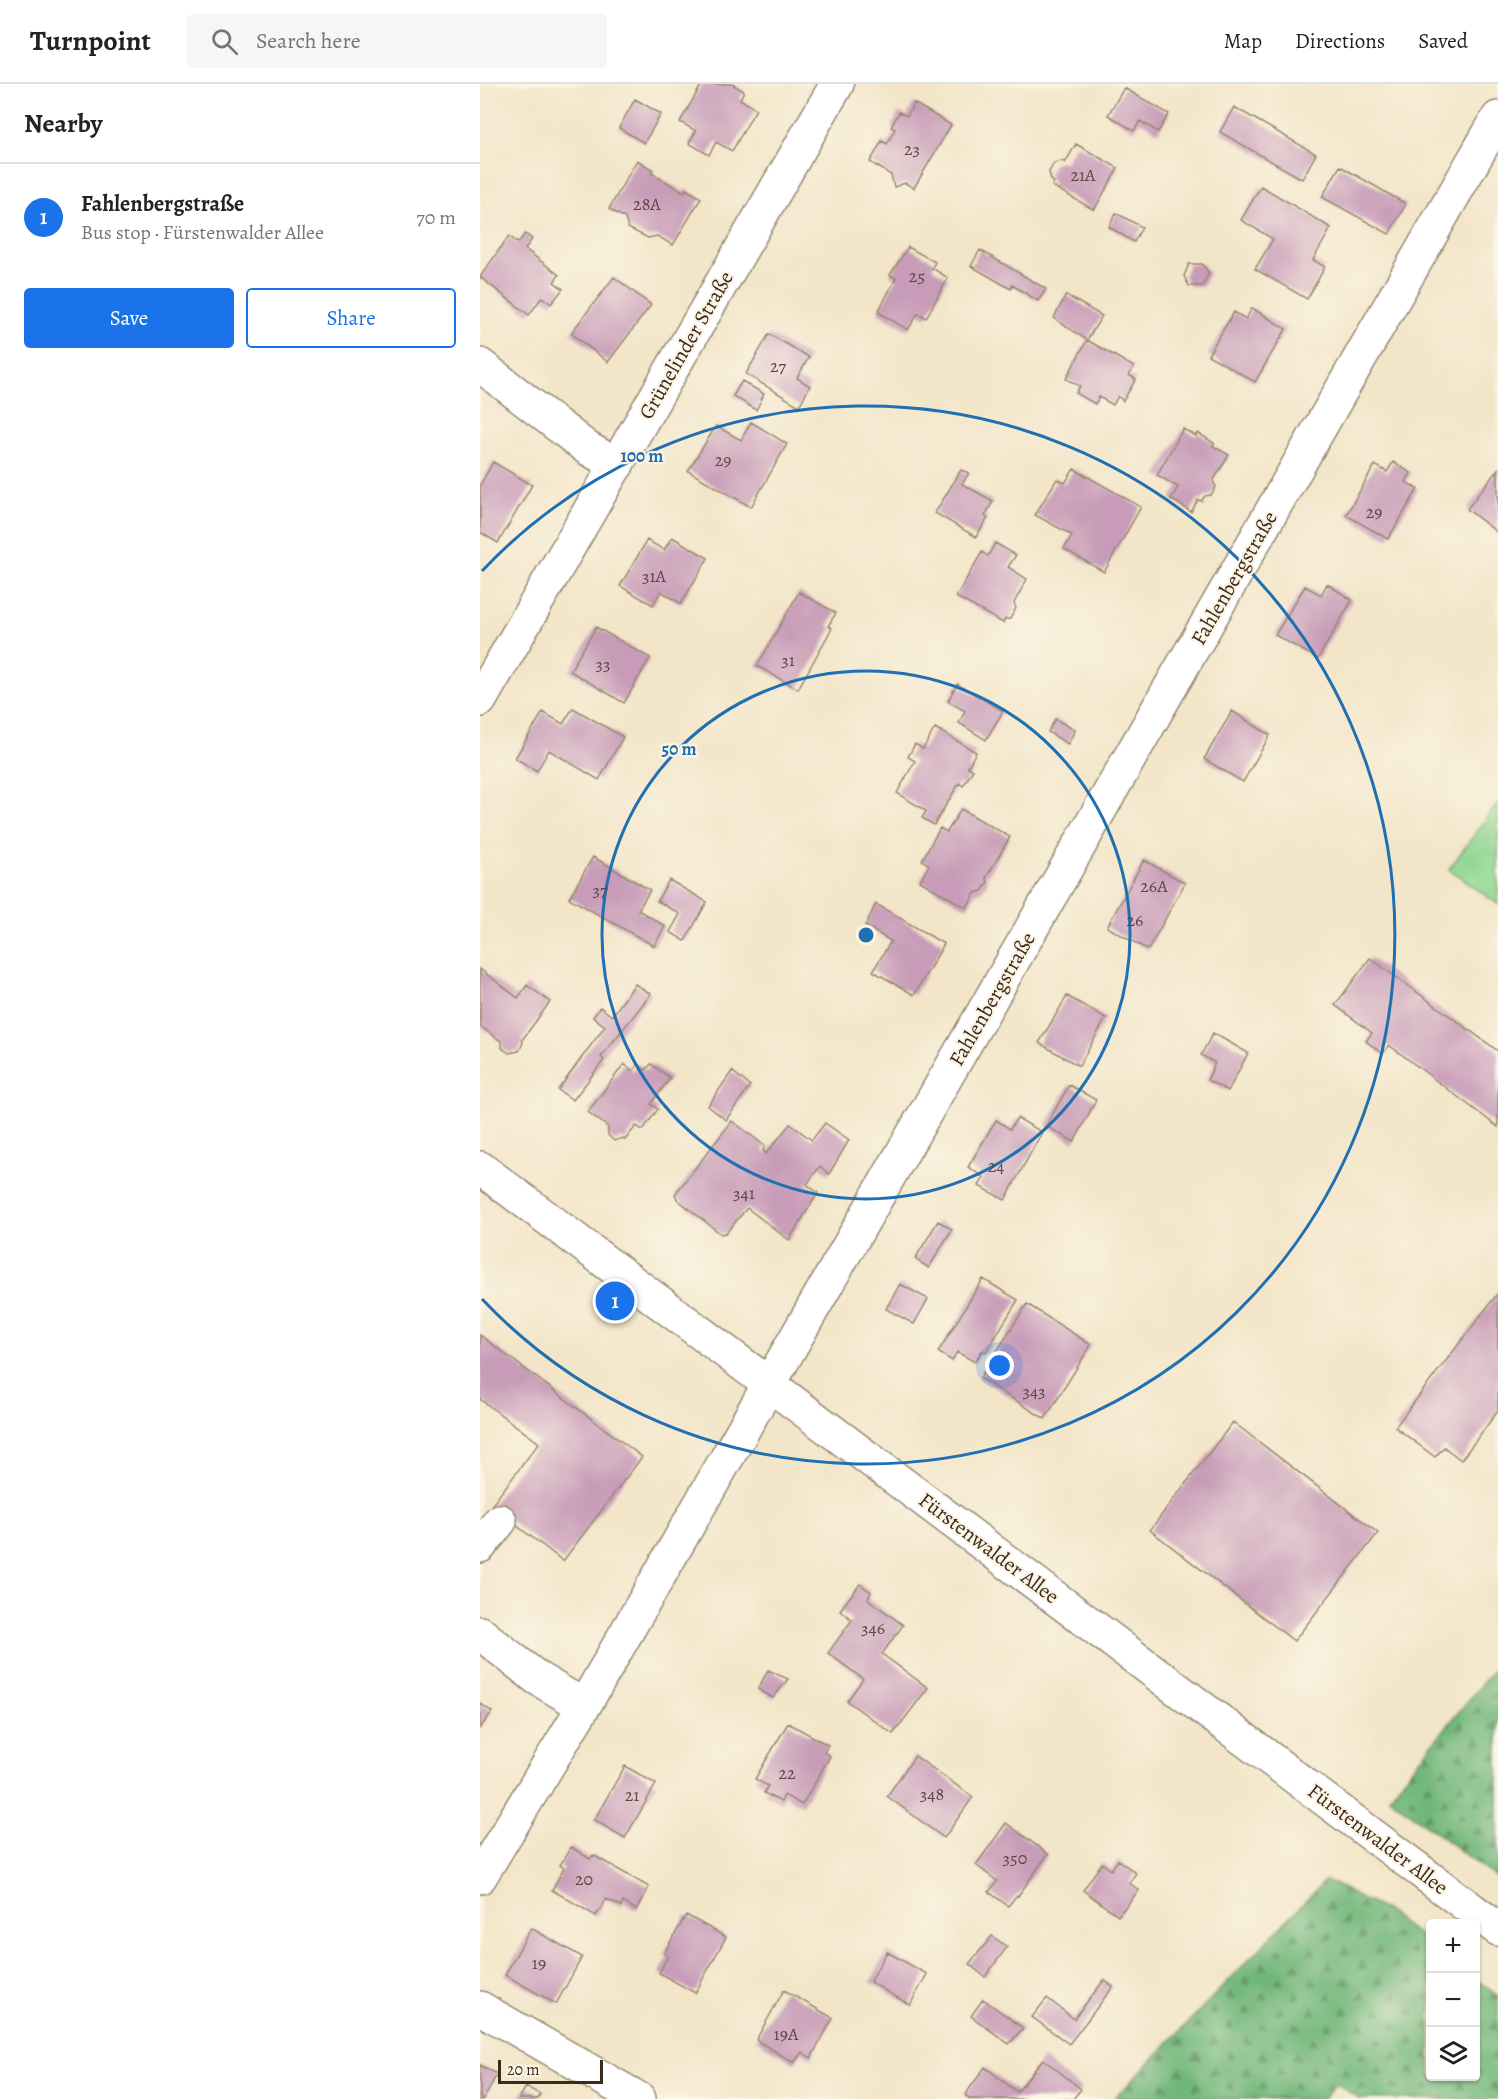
<!DOCTYPE html>
<html lang="en">
<head>
<meta charset="utf-8">
<style>
  :root { --surface:#fff; --page:#f6f6f6; --text:#222; --muted:#767676; --line:#e0e0e0; --accent:#1a73e8 }
  body { margin:0; font-family:Alegreya,serif; background:var(--page); color:var(--text) }
  .controls { position:absolute; right:18px; bottom:18px; display:grid; overflow:hidden; border-radius:6px; box-shadow:0 2px 4px #0004 }
  .controls button { width:54px; height:54px; display:grid; place-items:center; padding:0; border:0; border-bottom:2px solid var(--line); background:var(--surface); color:var(--text); font:30px sans-serif }
  .scale { position:absolute; left:18px; bottom:15px; width:105px; box-sizing:border-box; padding-left:6px; border:3px solid #3b2a1e; border-top:0; font-size:16px; line-height:21px; white-space:nowrap; color:#3b2a1e; -webkit-text-stroke:4px #fcf5e5; paint-order:stroke }
  .you { position:absolute; left:520px; top:1282px; width:21px; height:21px; margin:-15px; border:4px solid #fff; border-radius:50%; background:#1a73e8; box-shadow:0 0 0 9px #1a73e833 }
  .badge { display:grid; place-items:center; width:39px; height:39px; border-radius:50%; background:var(--accent); color:#fff; font-size:20px; font-weight:700 }
  .pin { position:absolute; translate:-50% -50%; border:3px solid #fff; box-shadow:0 2px 6px #0006 }
  .list { margin:0; padding:0; list-style:none }
  h2 { display:flex; justify-content:space-between; align-items:center; height:78px; margin:0; padding:0 24px; font-size:26px }
  h2 small { font-size:20px; font-weight:400; color:var(--muted) }
  .list li { display:grid; grid-template-columns:39px 1fr auto; gap:18px; align-items:center; box-sizing:border-box; height:108px; padding:0 24px; border-top:2px solid var(--line) }
  .list b { display:block; font-size:22px; white-space:nowrap }
  .list p { margin:0; font-size:20px; white-space:nowrap; color:var(--muted) }
  .list em { font-size:20px; font-style:normal; color:var(--muted) }
  .actions { display:flex; gap:12px; padding:18px 24px }
  .actions a { flex:1; padding:14px 0; border:2px solid var(--accent); border-radius:6px; text-align:center; font-size:21px; color:var(--accent) }
  .actions .main { background:var(--accent); color:#fff }
  .icon { flex:none; width:33px; height:33px; fill:none; stroke:currentColor; stroke-width:2; stroke-linecap:round; stroke-linejoin:round }
  .map { position:relative; flex:none; width:1018px; height:2015px; overflow:hidden }
  header { display:flex; align-items:center; gap:36px; box-sizing:border-box; height:84px; padding:0 30px; background:var(--surface); border-bottom:2px solid var(--line) }
  header strong { font-size:28px }
  nav { display:flex; gap:33px; margin-inline-start:auto; font-size:21px }
  .search { width:420px; height:54px; background:var(--page); display:flex; align-items:center; gap:15px; box-sizing:border-box; padding:0 21px; border-radius:6px; color:var(--muted); font-size:22px }
  main { display:flex }
  aside { flex:1; background:var(--surface) }
  .map>svg:first-child { display:block }
  .forest { fill:url(#forest-firs); stroke:#56704c; stroke-width:1.5 }
  .garden { fill:#8ed690; stroke:#648057; stroke-width:1.5 }
  .building { fill:#c89cb8 }
  .lines { fill:none; stroke-linecap:round; stroke-linejoin:round }
  .minor-casing { stroke:#968873; stroke-width:36 }
  .major-casing { stroke:#968873; stroke-width:36 }
  .minor { stroke:#fff; stroke-width:33 }
  .major { stroke:#fff; stroke-width:33 }
  .ring { fill:none; stroke:#1f6fb2; stroke-width:3 }
  .labels { text-anchor:middle; dominant-baseline:central; stroke-width:4.5; stroke-linejoin:round; paint-order:stroke }
  .number-label { font-size:18px; fill:#5e4644 }
  .street-label { font-size:21px; fill:#3b2a1e; stroke:#fcf5e5 }
  .centre { fill:#1f6fb2; stroke:#fcf5e5; stroke-width:3 }
  .ring-label { font-size:18px; text-anchor:middle; font-weight:bold; fill:#1f6fb2; stroke:#fcf5e5; stroke-width:4.5; stroke-linejoin:round; paint-order:stroke }
</style>
</head>
<body>
<header>
<strong>Turnpoint</strong>
<div class="search"><svg class="icon" aria-label="search" viewBox="0 0 24 24"><circle cx="10" cy="10" r="6"/><path d="M15 15l6 6"/></svg>Search here</div>
<nav><a>Map</a><a>Directions</a><a>Saved</a></nav>
</header>
<main>
<aside>
<h2>Nearby<small></small></h2>
<ul class="list">
<li><span class="badge">1</span><div><b>Fahlenbergstraße</b><p>Bus stop · Fürstenwalder Allee</p></div><em>70 m</em></li>
</ul>
<div class="actions"><a class="main">Save</a><a>Share</a></div>
</aside>
<div class="map">
<svg width="1018" height="2015" viewBox="0 0 1018 2015">
  <defs>
    <pattern id="forest-firs" width="22" height="20" patternUnits="userSpaceOnUse" patternTransform="scale(1.5)"><rect width="22" height="20" fill="#72b77a"/><path d="M5 1l3.5 6h-7zM16 11l3.5 6h-7z" fill="#5f9563"/></pattern>
  </defs>
  <rect width="100%" height="100%" fill="#fcf5e5"/>
  <filter id="ink" filterUnits="userSpaceOnUse"><feTurbulence type="fractalNoise" baseFrequency=".0167" numOctaves="2"/><feDisplacementMap in="SourceGraphic" scale="12" xChannelSelector="R" yChannelSelector="G"/><feConvolveMatrix kernelMatrix="1 2 1 2 8 2 1 2 1" color-interpolation-filters="sRGB"/></filter>
  <filter id="wash" filterUnits="userSpaceOnUse"><feTurbulence type="fractalNoise" baseFrequency=".008" numOctaves="4" result="noise"/><feDisplacementMap in="SourceGraphic" scale="24" xChannelSelector="R" yChannelSelector="G"/><feGaussianBlur stdDeviation="1.35" result="paint"/><feColorMatrix in="noise" values="0 0 0 0 0 0 0 0 0 0 0 0 0 0 0 0 0 1.4 0 .05"/><feComposite in="paint" operator="in"/></filter>
  <g filter="url(#wash)">
    <rect width="100%" height="100%" fill="#f2e5c8"/>
    <!-- forest -->
    <path class="forest" d="M1018,1580V1795L909,1713Z
      M846,1796L908,1828L950,1860V1992H996V1895L1018,1912V2015H878L856,1999L844,2015H634Z"/>
    <!-- garden -->
    <path class="garden" d="M1018,719V820L969,785Z"/>
    <g id="blocks">
      <!-- building -->
      <path class="building" d="M222,0H252L264,7L260,15L276,25L252,67L236,58L229,71L209,59L216,47L200,38Z
        M644,4L689,30L678,48L660,37L654,47L628,31Z
        M155,15L181,30L164,59L139,44Z
        M434,19L471,41L434,104L425,99L414,103L411,91L390,78L402,57L407,60L415,45L411,43L419,28L427,32Z
        M754,23L836,70L822,95L740,48Z
        M596,60L638,84L614,126L572,102L574,98L571,96L569,88L574,79L582,77L585,79Z
        M157,76L173,86L171,89L204,108L206,105L221,114L193,161L177,152L168,154L148,144L145,134L129,125Z
        M860,82L926,120L909,150L842,113Z
        M781,102L851,144L833,176L845,183L827,215L775,185L793,155L761,136Z
        M636,129L662,143L654,158L629,143Z
        M45,150L52,155L45,165L79,191L74,198L83,205L71,220L62,213L49,231L0,193L29,152L38,159Z
        M428,163L455,178L452,184L468,194L446,234L438,229L428,246L398,228L416,194L410,191Z
        M500,166L566,205L558,217L532,201L531,205L491,182Z
        M709,180H722L729,189L722,202H709L704,192Z
        M134,193L171,221L128,278L91,249Z
        M586,211L622,232L607,256L574,234Z
        M772,224L806,245L775,298L728,271L754,228L766,235Z
        M289,250L329,273L317,294L330,302L319,322L266,290Z
        M607,256L654,283L649,291L656,295L643,317L638,312L633,321L619,313L615,320L596,309L600,302L586,295Z
        M262,297L284,310L276,326L253,312Z
        M271,338L307,360L271,423L208,387L236,342L261,356Z
        M703,345L716,352L718,349L734,359L733,362L749,371L733,397L736,403L731,411L725,412L721,417L718,416L711,428L691,415L698,403L677,391Z
        M13,378L52,401L18,459L0,448V401Z
        M913,378L931,389L926,398L938,405L908,455L866,431L895,381L907,388Z
        M594,385L661,423L624,488L584,465L592,451L555,431L577,395L585,399Z
        M1018,385V449L987,425Z
        M481,386L489,389L482,400L513,417L505,432L508,434L496,453L455,429Z
        M192,453L228,474L201,520L181,507L173,521L140,502L167,456L184,466Z
        M515,459L536,471L528,483L547,495L534,519L536,524L530,535H525L523,539L476,513L502,468L508,472Z
        M847,500L872,516L838,575L795,551L825,502L841,511Z
        M319,508L356,529L348,542L352,544L318,605L277,582Z
        M116,543L170,574L144,619L90,587Z
        M477,600L523,627L506,656L479,639L485,627L468,617Z
        M93,624L143,653L119,696L69,666L57,687L35,674L63,628L83,640Z
        M752,627L790,651L763,698L724,675Z
        M575,635L595,646L588,660L568,648Z
        M455,644L496,668L488,683L493,686L483,702L479,699L454,741L442,734L446,727L417,709L435,677L428,673L435,660L443,665Z
        M481,725L530,753L506,794L508,798L502,807L495,809L487,824L440,797L449,781L442,776L460,744L467,748Z
        M113,773L170,806L158,826L185,842L174,862L89,814Z
        M664,776L705,799L668,866L627,843Z
        M189,796L227,818L205,857L190,848L200,830L177,817Z
        M396,820L464,860L434,911L393,887L411,857L385,842Z
        M890,874L1018,967V1043L909,961L903,970L886,957L892,949L855,921Z
        M0,885L38,914L47,901L70,918L42,956L43,959L39,967L29,969L22,964V958L0,942Z
        M155,900L171,910L121,973L124,976L93,1016L78,1006L125,942L113,933L120,923L132,932Z
        M587,912L626,934L599,982L559,959Z
        M733,949L768,969L748,1007L727,996L735,979L721,971Z
        M144,980L153,987L158,980L166,986L171,980L190,994L171,1020L178,1025L163,1046L156,1042L145,1056L143,1054L134,1057L128,1051V1043L108,1028Z
        M252,987L270,1002L246,1036L228,1022Z
        M589,1001L616,1016L594,1058L566,1042Z
        M537,1034L562,1048L525,1116L499,1102L504,1093L488,1083L516,1036L530,1045Z
        M252,1037L285,1062L283,1066L286,1070L310,1040L332,1056L345,1039L369,1056L349,1090L340,1082L327,1100L338,1109L309,1156L267,1124L246,1149L241,1150L197,1115L195,1110Z
        M458,1137L472,1145L449,1184L435,1175Z
        M503,1195L538,1216L506,1268L502,1267L495,1278L477,1268L472,1277L458,1268Z
        M420,1200L448,1215L434,1240L406,1225Z
        M1018,1209V1327L981,1376L964,1363L955,1373L915,1343Z
        M547,1220L611,1261L565,1335L500,1294Z
        M0,1251L162,1373L83,1477L11,1422L59,1359L0,1315Z
        M753,1338L898,1449L814,1557L670,1446Z
        M380,1500L391,1508L388,1515L423,1541L402,1570L448,1604L413,1650L367,1617L383,1595L348,1569L372,1536L360,1526Z
        M288,1586L308,1595L293,1614L278,1605Z
        M0,1619L12,1628L0,1644Z
        M308,1639L348,1661L344,1668L350,1672L322,1721L304,1711L301,1718L284,1709L288,1702L275,1695Z
        M435,1672L493,1713L464,1754L407,1712Z
        M145,1682L176,1700L145,1754L114,1736Z
        M526,1739L568,1770L538,1812L537,1811L528,1822L509,1808L517,1797L496,1781Z
        M91,1763L110,1775L113,1771L169,1803L156,1826L143,1818L141,1822L126,1815L116,1832L72,1806L84,1784L80,1781Z
        M638,1776L656,1789L649,1799L659,1806L638,1832L603,1806L622,1779L631,1786Z
        M206,1831L246,1853L215,1909L179,1889L188,1872L184,1869Z
        M51,1844L102,1873L76,1920L25,1891Z
        M512,1852L527,1863L505,1893L489,1880Z
        M407,1868L447,1890L430,1921L390,1898Z
        M624,1896L633,1903L589,1960L552,1933L567,1914L594,1935Z
        M304,1906L353,1934L331,1974L322,1968L314,1979L276,1956Z
        M503,1915L543,1944L529,1960L491,1932Z
        M563,1975L601,2005L593,2015H490L485,2011L505,1983L537,2008Z
        M0,1981L17,1990L4,2015H0Z
        M46,2003L60,2010L58,2015H39Z"/>
    </g>
  </g>
  <g filter="url(#ink)">
    <use href="#blocks" fill-opacity="0" stroke="#968873" stroke-width="1.5"/>
    <g class="lines">
      <!-- minor casing -->
      <g class="minor-casing">
        <path id="minor" d="M0,281L107,364L137,381
          M0,616L357,0
          M0,1462L20,1437
          M0,1549L57,1594L104,1622
          M0,1793L104,1622L1018,34
          M0,1924L159,2015"/>
      </g>
      <!-- major casing -->
      <g class="major-casing">
        <path id="major" d="M0,1084L1018,1845"/>
      </g>
      <!-- minor -->
      <use href="#minor" class="minor"/>
      <!-- major -->
      <use href="#major" class="major"/>
    </g>
  </g>
  <!-- distance rings -->
  <g class="ring">
    <circle cx="386" cy="851" r="264"/>
    <path d="M2 487A529 529 0 1 1 2 1215"/>
  </g>
  <g class="labels">
    <!-- number labels -->
    <g class="number-label">
      <text x="432" y="65">23</text>
      <text x="603" y="91">21A</text>
      <text x="167" y="120">28A</text>
      <text x="437" y="192">25</text>
      <text x="298" y="282">27</text>
      <text x="243" y="376">29</text>
      <text x="894" y="428">29</text>
      <text x="174" y="492">31A</text>
      <text x="308" y="576">31</text>
      <text x="123" y="580">33</text>
      <text x="674" y="802">26A</text>
      <text x="120" y="806">37</text>
      <text x="655" y="836">26</text>
      <text x="516" y="1082">24</text>
      <text x="264" y="1109">341</text>
      <text x="554" y="1307">343</text>
      <text x="393" y="1544">346</text>
      <text x="307" y="1689">22</text>
      <text x="452" y="1710">348</text>
      <text x="152" y="1711">21</text>
      <text x="535" y="1774">350</text>
      <text x="104" y="1795">20</text>
      <text x="59" y="1879">19</text>
      <text x="306" y="1950">19A</text>
    </g>
    <!-- street labels -->
    <g class="street-label">
      <text transform="translate(206 261) rotate(-60)">Grünelinder Straße</text>
      <text transform="translate(754 494) rotate(-60)">Fahlenbergstraße</text>
      <text transform="translate(512 915) rotate(-60)">Fahlenbergstraße</text>
      <text transform="translate(509 1464) rotate(37)">Fürstenwalder Allee</text>
      <text transform="translate(898 1755) rotate(37)">Fürstenwalder Allee</text>
    </g>
  </g>
  <circle cx="386" cy="851" r="9" class="centre"/>
  <g class="ring-label">
    <text x="162" y="378">100 m</text>
    <text x="199" y="671">50 m</text>
  </g>
</svg>
<div class="controls">
<button>+</button>
<button>−</button>
<button><svg class="icon" aria-label="layers" viewBox="0 0 24 24"><path d="M12 4l9 5-9 5-9-5zM3 14l9 5 9-5"/></svg></button>
</div>
<div class="scale">20 m</div>
<div class="you"></div>
<div class="pin badge" style="left:135px;top:1217px">1</div>
</div>
</main>
</body>
</html>
